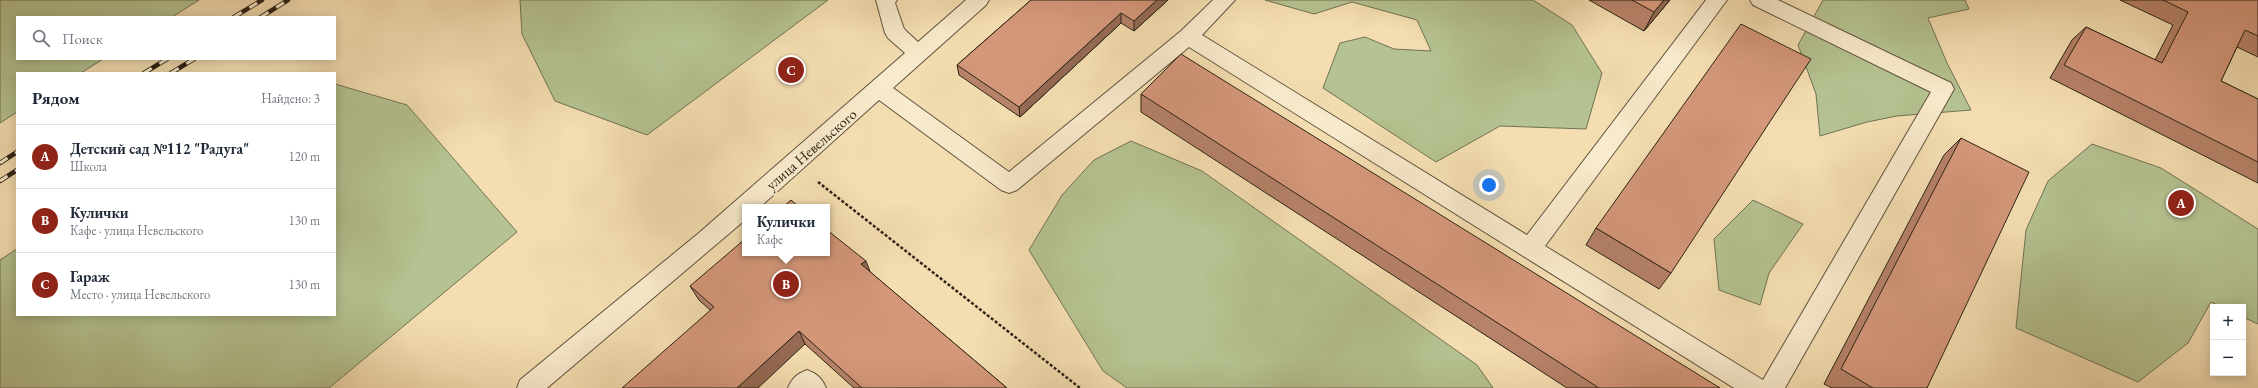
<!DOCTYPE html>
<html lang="ru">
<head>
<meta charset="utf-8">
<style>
  :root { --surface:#fff; --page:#f6f6f7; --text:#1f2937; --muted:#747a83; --line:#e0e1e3; --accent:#8f2418 }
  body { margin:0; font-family:"EB Garamond",serif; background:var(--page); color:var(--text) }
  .controls { position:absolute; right:12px; bottom:12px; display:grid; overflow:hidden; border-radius:0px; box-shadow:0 2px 10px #0003 }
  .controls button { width:36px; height:36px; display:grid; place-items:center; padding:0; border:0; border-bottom:1px solid var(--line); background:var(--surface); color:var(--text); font:20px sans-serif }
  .you { position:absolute; left:1489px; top:185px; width:14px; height:14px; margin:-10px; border:3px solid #fff; border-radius:50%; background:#1a73e8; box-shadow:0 0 0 6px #1a73e833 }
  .badge { display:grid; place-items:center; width:26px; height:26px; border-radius:50%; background:var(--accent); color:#fff; font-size:13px; font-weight:700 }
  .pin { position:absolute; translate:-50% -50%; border:2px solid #fff; box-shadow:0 1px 4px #0006 }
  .popup { position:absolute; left:742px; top:204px; width:88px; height:52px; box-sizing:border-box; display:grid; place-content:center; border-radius:0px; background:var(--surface); filter:drop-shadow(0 1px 3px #0005); font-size:13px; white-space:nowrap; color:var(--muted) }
  .popup b { font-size:15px; color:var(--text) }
  .popup::after { content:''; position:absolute; left:50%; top:100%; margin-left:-8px; border:8px solid transparent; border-top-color:var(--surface) }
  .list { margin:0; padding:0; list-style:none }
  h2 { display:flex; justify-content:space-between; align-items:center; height:52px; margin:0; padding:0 16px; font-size:17px }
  h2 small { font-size:13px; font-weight:400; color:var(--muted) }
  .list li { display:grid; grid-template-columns:26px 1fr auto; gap:12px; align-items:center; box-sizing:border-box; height:64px; padding:0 16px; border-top:1px solid var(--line) }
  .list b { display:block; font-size:15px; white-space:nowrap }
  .list p { margin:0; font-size:13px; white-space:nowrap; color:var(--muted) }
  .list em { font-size:13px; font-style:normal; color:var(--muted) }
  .icon { flex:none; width:22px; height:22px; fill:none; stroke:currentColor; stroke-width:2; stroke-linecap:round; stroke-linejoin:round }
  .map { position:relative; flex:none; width:2258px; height:388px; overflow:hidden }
  .search { position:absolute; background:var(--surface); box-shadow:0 2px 10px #0003; left:16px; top:16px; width:320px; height:44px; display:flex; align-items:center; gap:10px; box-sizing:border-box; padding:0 14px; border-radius:0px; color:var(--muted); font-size:15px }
  .panel { position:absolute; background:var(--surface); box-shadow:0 2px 10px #0003; left:16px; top:72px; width:320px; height:244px; border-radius:0px }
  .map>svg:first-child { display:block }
  .green { fill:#b5c291; stroke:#717254 }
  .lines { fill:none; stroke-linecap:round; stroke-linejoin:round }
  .minor-casing { stroke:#5f523d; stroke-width:2 }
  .path { stroke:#2d2316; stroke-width:2.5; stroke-dasharray:3 2; stroke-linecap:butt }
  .minor { fill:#f8eacc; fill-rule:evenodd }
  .rail-casing { stroke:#2d2316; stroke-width:4.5 }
  .rail { stroke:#f8eacc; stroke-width:3; stroke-dasharray:9; stroke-linecap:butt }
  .wall { fill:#b68269; stroke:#2d2316 }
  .shaded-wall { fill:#946a55; stroke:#2d2316 }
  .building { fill:#d4977a; stroke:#2d2316 }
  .labels { text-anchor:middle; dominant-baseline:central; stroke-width:4; stroke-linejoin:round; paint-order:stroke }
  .street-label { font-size:15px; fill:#2d2316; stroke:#f8eacc }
</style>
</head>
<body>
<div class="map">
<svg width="2258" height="388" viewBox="0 0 2258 388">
  <rect width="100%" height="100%" fill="#f4deb1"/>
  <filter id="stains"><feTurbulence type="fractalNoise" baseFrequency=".005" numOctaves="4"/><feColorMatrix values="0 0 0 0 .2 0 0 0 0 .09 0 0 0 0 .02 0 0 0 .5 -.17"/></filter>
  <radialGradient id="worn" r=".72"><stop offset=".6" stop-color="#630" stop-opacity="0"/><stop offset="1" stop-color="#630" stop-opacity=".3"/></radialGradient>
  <!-- green -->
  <path class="green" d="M0,0H199L172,17H17V59H103L81,73H17V112L0,123Z
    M520,0H828L647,135L555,101L522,34Z
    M1265,0H1533L1572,25L1602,73L1586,129L1500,126L1436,162L1323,88L1340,43L1365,37L1394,49L1431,51L1417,20L1352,2L1314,14Z
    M1823,0H1965L1969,9L1928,18L1947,63L1971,110L1897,116L1867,122L1820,136L1816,94L1798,45Z
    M335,84L407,105L517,232L329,388H0V260L17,249V315H335Z
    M1131,141L1202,171L1477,365L1493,388H1127L1103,371L1029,250L1062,195L1094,160Z
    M2092,144L2161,168L2258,229V324L2243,317V307H2221L2211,302L2188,343L2138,382L2016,328L2026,230L2048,181Z
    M1753,200L1803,224L1769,273L1760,305L1719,290L1714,239Z"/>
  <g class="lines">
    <!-- minor casing -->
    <g class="minor-casing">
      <path id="minor" d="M876,0H897L895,3L904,29L918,42L966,0H989L986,5L893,88L1009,172L1181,31L1213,0H1235L1202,35L1527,235L1706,0H1727L1545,246L1763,380L1931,92L1753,5L1750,0H1778L1951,83L1954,89L1785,388H1734L1189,47L1017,190L1009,193L1001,190L879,100L760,207H745V220L547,388H517L520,380L700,232L905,53L888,38L885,33Z
        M807,370C817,374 822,378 826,388H788C792,378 797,374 807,370Z"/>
    </g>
    <!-- path -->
    <path class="path" d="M818,182L1080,388"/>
    <!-- minor -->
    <use href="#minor" class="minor"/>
    <!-- rail casing -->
    <g class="rail-casing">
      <path id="rail" d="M234,17L262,0
        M261,17L288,0
        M144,73L167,59
        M171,73L194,59
        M0,163L17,152
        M0,181L17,170"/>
    </g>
    <!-- rail -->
    <use href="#rail" class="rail"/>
  </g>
  <!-- wall -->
  <path class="wall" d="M1031,0H1168L1134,31L1121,23L1020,117L959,75L957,65Z
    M1589,0H1670L1644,31Z
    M2120,0H2258V57L2237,47L2221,81L2258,99V183L2050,78L2072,40L2086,27L2155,60L2173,25Z
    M1141,94L1720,388H1567L1141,112Z
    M1961,138L1927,388H1832L1824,384L1944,155Z
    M1596,228L1671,273L1659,289L1586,245Z
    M870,272L1007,388H854L805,344L710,310L699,300L690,286Z"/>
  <!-- shaded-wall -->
  <path class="shaded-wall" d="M1157,0H1168L1134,31V21Z
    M1664,0H1670L1644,31L1654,12Z
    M1121,13V23L1020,117L1019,107Z
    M866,261L871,274L861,264Z
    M799,331L805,344L758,388H737Z"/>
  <!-- building -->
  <path class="building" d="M1031,0H1157L1134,21L1121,13L1019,107L957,65Z
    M1632,0H1664L1654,12Z
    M2163,0H2258V36L2245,30L2221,81L2258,99V162L2064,65L2086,27L2162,63L2188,12Z
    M1741,24L1811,59L1671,273L1596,228Z
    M1181,54L1720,388H1599L1141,94Z
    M1961,138L2029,172L1927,388H1873L1841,369Z
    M791,200L799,207H783Z
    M827,230L866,261L861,264L1007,388H862L799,331L737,388H622L714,307L690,286L745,239V253H827Z"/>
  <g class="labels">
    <!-- street labels -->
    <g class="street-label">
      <text transform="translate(811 149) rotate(-41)">улица Невельского</text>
    </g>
  </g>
  <rect width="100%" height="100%" filter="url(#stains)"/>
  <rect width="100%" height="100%" fill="url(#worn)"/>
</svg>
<div class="controls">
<button>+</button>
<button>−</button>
</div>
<div class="you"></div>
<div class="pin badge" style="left:2181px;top:203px">A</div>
<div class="pin badge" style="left:786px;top:284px">B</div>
<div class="popup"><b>Кулички</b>Кафе</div>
<div class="pin badge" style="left:791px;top:70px">C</div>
<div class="search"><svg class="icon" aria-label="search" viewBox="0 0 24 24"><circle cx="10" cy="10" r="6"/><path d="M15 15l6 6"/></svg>Поиск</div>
<section class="panel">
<h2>Рядом<small>Найдено: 3</small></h2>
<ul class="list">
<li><span class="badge">A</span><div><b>Детский сад №112 &quot;Радуга&quot;</b><p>Школа</p></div><em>120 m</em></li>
<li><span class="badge">B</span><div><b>Кулички</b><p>Кафе · улица Невельского</p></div><em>130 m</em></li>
<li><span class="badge">C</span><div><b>Гараж</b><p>Место · улица Невельского</p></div><em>130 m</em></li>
</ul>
</section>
</div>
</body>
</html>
